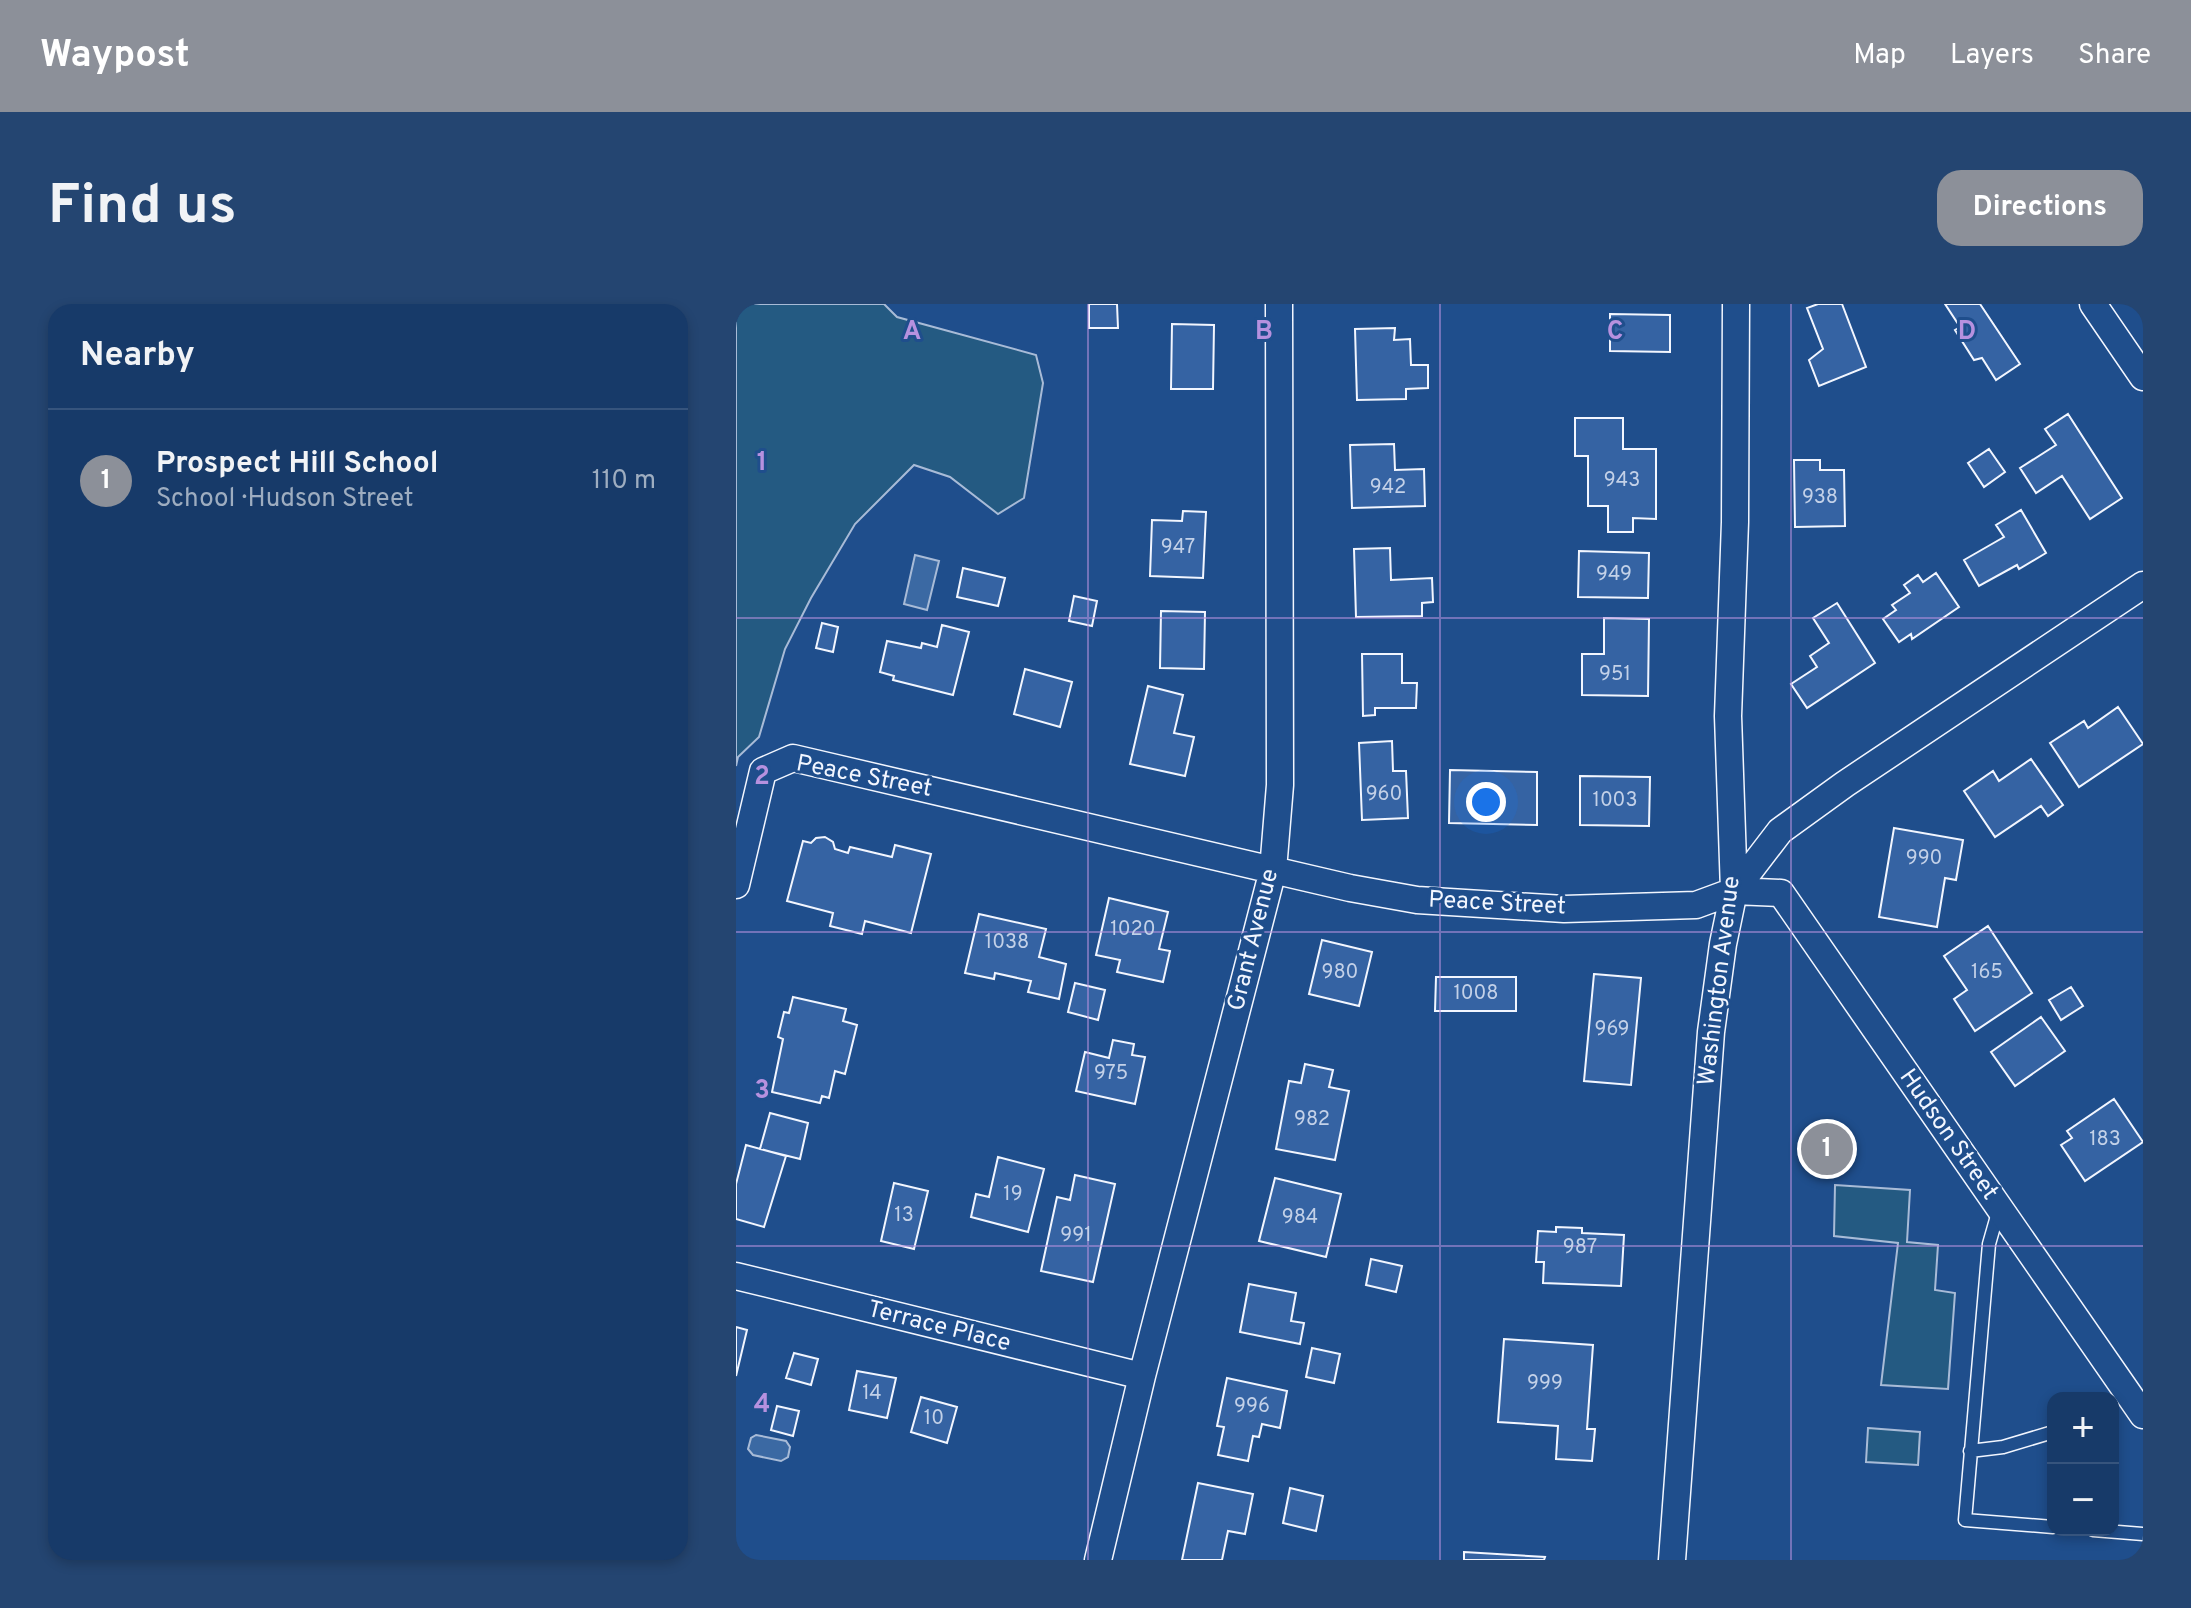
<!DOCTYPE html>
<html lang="en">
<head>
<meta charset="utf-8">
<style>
  :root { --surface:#173a69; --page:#244571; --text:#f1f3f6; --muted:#9eadc0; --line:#36547d; --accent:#8c9099 }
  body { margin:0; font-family:Overpass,sans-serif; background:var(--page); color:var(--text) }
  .controls { position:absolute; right:24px; bottom:24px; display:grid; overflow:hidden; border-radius:16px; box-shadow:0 4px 12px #0003 }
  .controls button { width:72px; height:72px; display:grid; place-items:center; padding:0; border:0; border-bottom:2px solid var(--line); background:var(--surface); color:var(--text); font:40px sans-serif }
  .you { position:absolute; left:750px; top:498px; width:28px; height:28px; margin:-20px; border:6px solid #fff; border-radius:50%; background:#1a73e8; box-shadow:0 0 0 12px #1a73e833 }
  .badge { display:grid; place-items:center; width:52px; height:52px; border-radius:50%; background:var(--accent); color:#fff; font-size:26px; font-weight:700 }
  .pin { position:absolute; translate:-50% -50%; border:4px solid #fff; box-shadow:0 2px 8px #0006 }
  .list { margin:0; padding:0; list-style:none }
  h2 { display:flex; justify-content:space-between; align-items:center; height:104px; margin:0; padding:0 32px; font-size:34px }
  h2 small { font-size:26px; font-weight:400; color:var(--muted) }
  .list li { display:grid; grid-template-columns:52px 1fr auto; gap:24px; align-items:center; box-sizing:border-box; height:144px; padding:0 32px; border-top:2px solid var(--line) }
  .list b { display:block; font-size:30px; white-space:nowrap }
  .list p { margin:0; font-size:26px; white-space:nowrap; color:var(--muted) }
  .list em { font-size:26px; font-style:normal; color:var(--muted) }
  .map { position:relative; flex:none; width:1407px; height:1256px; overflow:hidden; border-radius:24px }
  header { display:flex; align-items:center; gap:48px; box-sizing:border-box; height:112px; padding:0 40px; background:var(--accent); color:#fff }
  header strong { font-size:38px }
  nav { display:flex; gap:44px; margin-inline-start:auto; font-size:28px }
  .intro { display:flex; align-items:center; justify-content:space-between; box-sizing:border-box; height:192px; padding:0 48px }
  h1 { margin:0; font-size:56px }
  .button { padding:20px 36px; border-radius:24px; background:var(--accent); color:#fff; font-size:28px; font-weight:700 }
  main { display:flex; gap:48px; padding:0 48px }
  aside { flex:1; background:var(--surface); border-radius:24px; box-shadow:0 4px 12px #0003 }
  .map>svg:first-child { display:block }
  .green { fill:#245a82; stroke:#a8bbd7; stroke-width:2 }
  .water { fill:#3b69a3; stroke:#a8bbd7; stroke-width:2 }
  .building { fill:#3563a3; stroke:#f2f6ff; stroke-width:2 }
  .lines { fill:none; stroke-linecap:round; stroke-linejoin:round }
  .lane-casing { stroke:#f2f6ff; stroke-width:15 }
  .street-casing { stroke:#f2f6ff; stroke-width:29 }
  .lane { stroke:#1f4e8c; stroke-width:12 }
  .street { stroke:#1f4e8c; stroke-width:26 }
  .grid { fill:none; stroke:#b691df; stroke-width:2; stroke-opacity:0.55 }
  .labels { text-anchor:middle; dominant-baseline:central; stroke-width:6; stroke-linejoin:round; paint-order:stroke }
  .number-label { font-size:20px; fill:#c3d1e8 }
  .street-label { font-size:24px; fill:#f2f6ff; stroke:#1f4e8c }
  .grid-label { font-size:26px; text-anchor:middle; font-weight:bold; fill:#b691df; stroke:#1f4e8c; stroke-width:6; stroke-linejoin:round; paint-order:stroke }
</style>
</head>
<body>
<header>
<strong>Waypost</strong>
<nav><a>Map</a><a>Layers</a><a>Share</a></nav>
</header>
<div class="intro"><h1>Find us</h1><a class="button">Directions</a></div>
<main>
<aside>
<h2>Nearby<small></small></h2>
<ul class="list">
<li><span class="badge">1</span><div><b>Prospect Hill School</b><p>School · Hudson Street</p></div><em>110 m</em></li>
</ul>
</aside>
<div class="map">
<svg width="1407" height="1256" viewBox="0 0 1407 1256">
  <rect width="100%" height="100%" fill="#1f4e8c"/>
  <!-- green -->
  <path class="green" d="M0,0H148L161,13L300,51L307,79L288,194L262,210L214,173L178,161L119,220L75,294L49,345L23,433L2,453L0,462Z
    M1099,881L1174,886L1171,938L1202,941L1199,986L1219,989L1212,1085L1145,1081L1162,939L1098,932Z
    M1132,1124L1184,1128L1182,1161L1130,1158Z"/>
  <!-- water -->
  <path class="water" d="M179,251L203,257L191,306L168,300Z
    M20,1131L50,1137L54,1143L52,1153L45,1157L17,1151L12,1145L15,1134Z"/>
  <!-- building -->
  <path class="building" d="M353,0H381L382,24H353Z
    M1082,0H1106L1130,63L1083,82L1073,56L1087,45L1071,4Z
    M1209,0H1244L1284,60L1260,76L1246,54L1238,56L1219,26L1224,23Z
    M874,10L934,11V48L874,47Z
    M436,20L478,21L477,85H435Z
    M659,24L658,36L674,35L675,61H692V84L670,85V95L621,96L619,25Z
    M1332,110L1386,194L1354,215L1326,172L1300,189L1284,164L1320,141L1309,125Z
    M839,114H887V145H920V215L897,214V228H872V202H852V152H839Z
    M658,140L659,166L688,165L689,202L616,204L614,141Z
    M1253,145L1269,168L1248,183L1232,159Z
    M1058,156H1084V166H1108L1109,222L1059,223Z
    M1285,206L1310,249L1283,265L1281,261L1243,282L1228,256L1268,233L1260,221Z
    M447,207L470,208L467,274L414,272L416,216L446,217Z
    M654,244L655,276L696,274L697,298L686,299V312L620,313L618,245Z
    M843,247L913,249L912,294L842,293Z
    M227,264L269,274L262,302L221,293Z
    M1200,269L1223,303L1176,335L1175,330L1163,338L1147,315L1160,306L1156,301L1174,289L1168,281L1182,271L1187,278Z
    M338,292L361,297L356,322L333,317Z
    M1101,299L1139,359L1071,404L1055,380L1081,363L1074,352L1093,339L1077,314Z
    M425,307L469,308L468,365L424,364Z
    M868,314L913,315L912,392L846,391V350H868Z
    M86,319L102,323L97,348L80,344Z
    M206,321L233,328L217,391L157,376L158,372L144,368L151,337L185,344L186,339L201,343Z
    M626,350H666V379H681L680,404H639V411L627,412Z
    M289,365L336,378L324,423L278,410Z
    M412,382L447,391L438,429L458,433L449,472L394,460Z
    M1382,403L1407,440L1343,483L1314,439L1348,417L1352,424Z
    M656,437L657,467H670L672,514L626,516L623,439Z
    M1295,455L1327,501L1312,512L1305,502L1259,533L1228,487L1257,467L1263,477Z
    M714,466L801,468V521L713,519Z
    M844,472L914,473L913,522L844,521Z
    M1158,524L1227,536L1220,576L1209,574L1201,623L1143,613Z
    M89,533L97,538L99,545L112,549L114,543L156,553L159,541L195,550L175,629L129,617L126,630L94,622L97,609L51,597L67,537L75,539L80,534Z
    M373,594L432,608L423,645L434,647L427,678L381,668L384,656L360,651Z
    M243,610L310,625L303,653L330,660L323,695L292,688L295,677L259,669L258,675L229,669Z
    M1252,622L1296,689L1239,727L1218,695L1231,686L1208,652Z
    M586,636L636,648L623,702L573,690Z
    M858,670L905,674L895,781L848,777Z
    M700,673H780V707H699Z
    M339,679L369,686L362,716L332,708Z
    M1335,683L1347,702L1325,716L1313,696Z
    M57,693L110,705L107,717L121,721L109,770L99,767L93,794L86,792L84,799L36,788L47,735L42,733L48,708L53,709Z
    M1305,713L1329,747L1279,782L1255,748Z
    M377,736L398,740L396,751L409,753L399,800L340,787L349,748L373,754Z
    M569,760L597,766L593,783L613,787L599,856L540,845L553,777L565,779Z
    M1378,795L1407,838L1349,877L1325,841L1336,834L1331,827Z
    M34,809L72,819L64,855L24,845Z
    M10,841L50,852L28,923L0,915V880Z
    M262,853L308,865L292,928L235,913L240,890L253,893Z
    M339,871L379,880L357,978L305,967L321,893L334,896Z
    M539,874L605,890L590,953L523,937Z
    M158,879L192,887L178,945L145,937Z
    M820,923L846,924V929L888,931L885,982L807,979L808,958H800L802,927L820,928Z
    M635,955L666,962L660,988L630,981Z
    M513,980L560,989L555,1017L568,1019L564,1040L504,1028Z
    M0,1023L11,1026L0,1072Z
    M768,1035L857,1041L851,1125H859L856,1157L820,1155L822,1122L762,1118Z
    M576,1044L604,1050L598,1079L570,1073Z
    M58,1049L82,1055L75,1081L50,1074Z
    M121,1067L160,1074L151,1114L113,1106Z
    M491,1074L551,1087L544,1124L526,1120L523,1133L517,1132L512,1157L482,1151L488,1123L481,1122Z
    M185,1093L221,1103L211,1139L175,1128Z
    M41,1102L63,1107L57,1132L35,1126Z
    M462,1179L517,1190L509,1230L492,1227L486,1256H446Z
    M554,1184L587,1192L580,1227L547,1219Z
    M728,1248L809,1253L808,1256H728Z"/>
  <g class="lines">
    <!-- lane casing -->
    <g class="lane-casing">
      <path id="lane" d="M1263,905L1253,940L1229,1216L1317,1223
        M1234,1147L1267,1143L1317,1128
        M1357,1226L1407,1230"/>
    </g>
    <!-- street casing -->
    <g class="street-casing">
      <path id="street" d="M1357,0L1407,73
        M0,581L27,467L57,454L614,584L681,596L828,605L960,601L998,587L1044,527L1109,480L1407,281
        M998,587L1045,589L1407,1111
        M0,972L406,1072
        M362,1256L406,1072L537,566L544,481L543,0
        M936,1256L975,728L987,640L998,587L992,412L999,218L1000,0"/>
    </g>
    <!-- lane -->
    <use href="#lane" class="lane"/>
    <!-- street -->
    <use href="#street" class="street"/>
  </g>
  <!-- grid -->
  <path class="grid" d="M352,0V1256M704,0V1256M1055,0V1256M0,314H1407M0,628H1407M0,942H1407"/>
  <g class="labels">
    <!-- number labels -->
    <g class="number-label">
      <text x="886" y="177">943</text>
      <text x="652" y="184">942</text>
      <text x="1084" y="194">938</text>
      <text x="442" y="244">947</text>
      <text x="878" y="271">949</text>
      <text x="879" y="371">951</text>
      <text x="648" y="491">960</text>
      <text x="879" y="497">1003</text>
      <text x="1188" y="555">990</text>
      <text x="397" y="626">1020</text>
      <text x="271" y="639">1038</text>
      <text x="604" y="669">980</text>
      <text x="1251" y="669">165</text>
      <text x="740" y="690">1008</text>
      <text x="876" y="726">969</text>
      <text x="375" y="770">975</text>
      <text x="576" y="816">982</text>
      <text x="1369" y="836">183</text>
      <text x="277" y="891">19</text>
      <text x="168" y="912">13</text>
      <text x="564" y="914">984</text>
      <text x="340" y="932">991</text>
      <text x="844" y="944">987</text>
      <text x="809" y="1080">999</text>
      <text x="136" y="1090">14</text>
      <text x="516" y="1103">996</text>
      <text x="198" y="1115">10</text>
    </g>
    <!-- street labels -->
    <g class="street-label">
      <text transform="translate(128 473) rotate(11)">Peace Street</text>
      <text transform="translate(761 600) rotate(3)">Peace Street</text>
      <text transform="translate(518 636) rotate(-76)">Grant Avenue</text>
      <text transform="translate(984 677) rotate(-83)">Washington Avenue</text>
      <text transform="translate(1212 831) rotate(55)">Hudson Street</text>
      <text transform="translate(203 1023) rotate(14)">Terrace Place</text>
    </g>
  </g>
  <g class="grid-label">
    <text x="176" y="35">A</text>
    <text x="528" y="35">B</text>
    <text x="879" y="35">C</text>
    <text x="1231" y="35">D</text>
    <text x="26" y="166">1</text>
    <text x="26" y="480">2</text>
    <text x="26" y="794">3</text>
    <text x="26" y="1108">4</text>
  </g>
</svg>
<div class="controls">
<button>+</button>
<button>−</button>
</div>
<div class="you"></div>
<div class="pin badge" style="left:1091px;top:845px">1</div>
</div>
</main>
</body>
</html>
